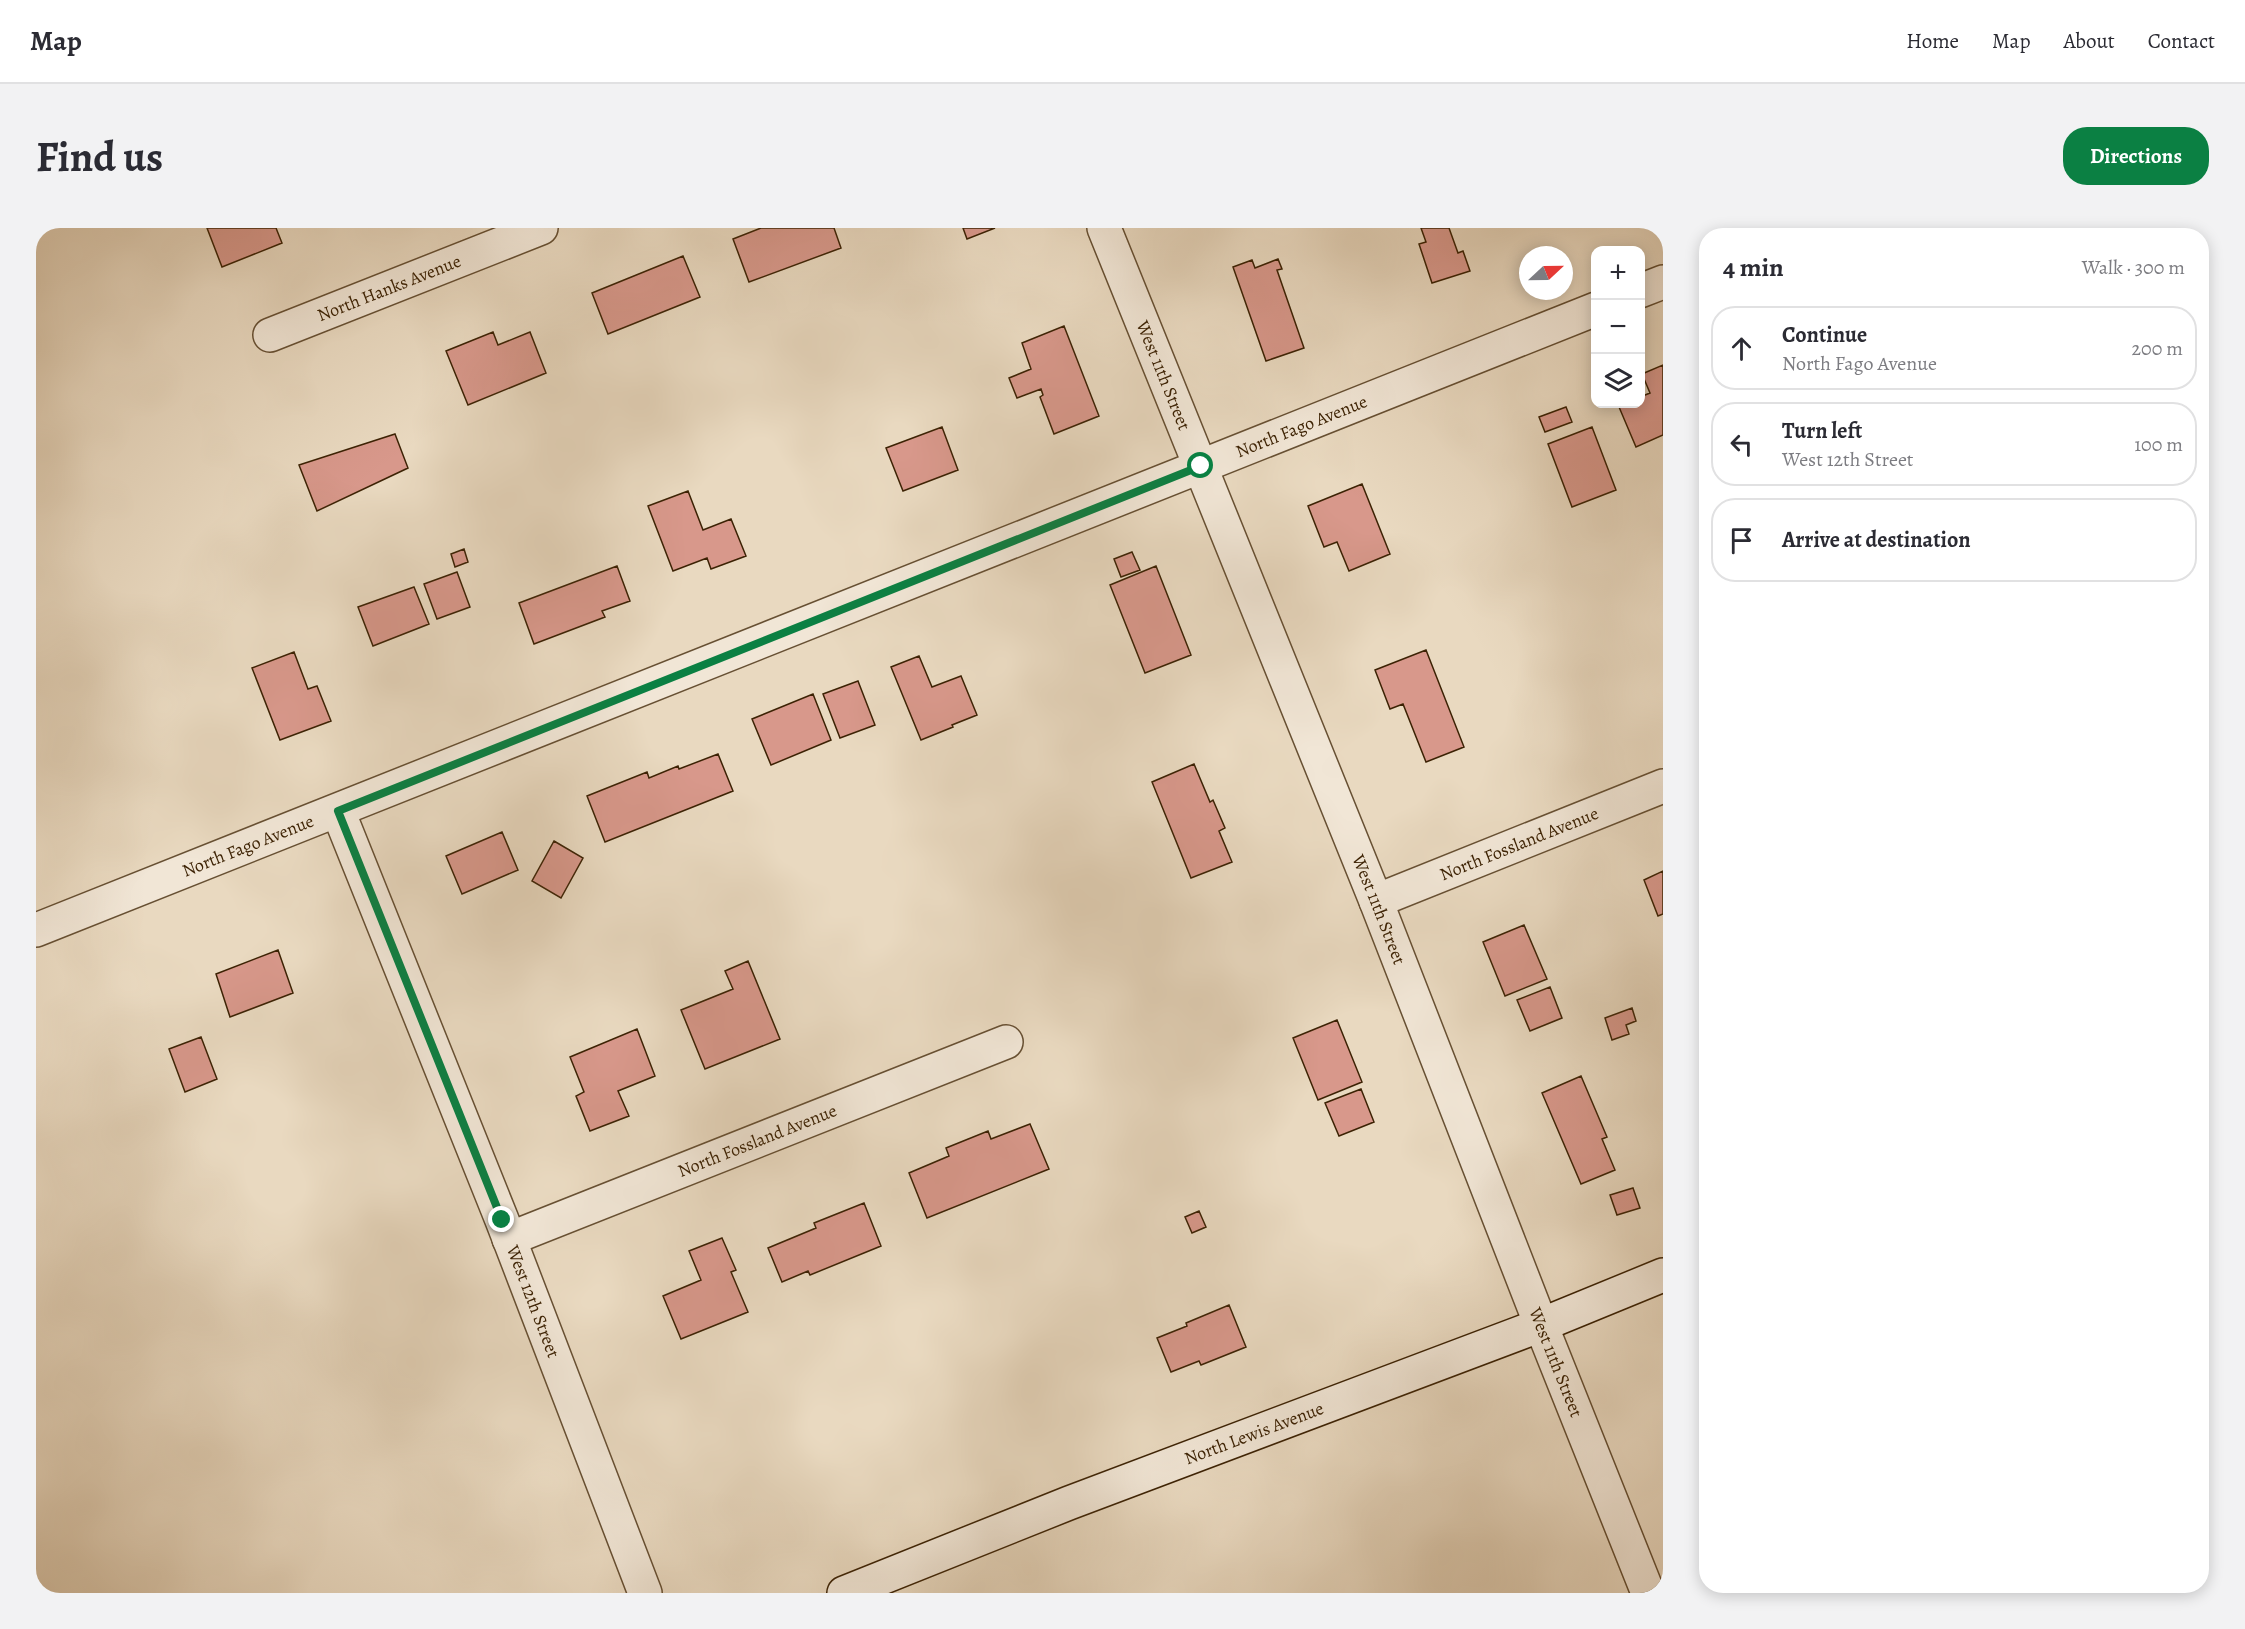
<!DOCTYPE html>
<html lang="en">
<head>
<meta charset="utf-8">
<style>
  :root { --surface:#fff; --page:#f2f2f3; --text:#2b2b33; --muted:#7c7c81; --line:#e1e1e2; --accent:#0b8043 }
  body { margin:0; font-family:Alegreya,serif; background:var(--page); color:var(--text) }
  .controls { position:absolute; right:18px; top:18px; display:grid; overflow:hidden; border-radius:12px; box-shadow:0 3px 15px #0003 }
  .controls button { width:54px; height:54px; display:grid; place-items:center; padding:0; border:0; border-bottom:2px solid var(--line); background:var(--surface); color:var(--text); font:30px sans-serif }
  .compass { position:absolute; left:1483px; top:18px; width:54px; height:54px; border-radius:50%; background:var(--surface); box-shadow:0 3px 15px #0003; rotate:68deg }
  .stop { position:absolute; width:18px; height:18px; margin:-14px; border:4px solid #0b8043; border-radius:50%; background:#fff }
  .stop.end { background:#0b8043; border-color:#fff; box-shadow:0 2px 6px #0008 }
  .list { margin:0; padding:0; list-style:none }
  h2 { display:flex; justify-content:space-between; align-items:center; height:78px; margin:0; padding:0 24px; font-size:26px }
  h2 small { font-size:20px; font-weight:400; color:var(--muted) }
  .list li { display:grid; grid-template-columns:39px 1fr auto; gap:18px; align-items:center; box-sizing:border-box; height:84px; margin:0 12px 12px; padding:0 12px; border:2px solid var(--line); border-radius:24px }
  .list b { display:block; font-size:22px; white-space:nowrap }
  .list p { margin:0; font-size:20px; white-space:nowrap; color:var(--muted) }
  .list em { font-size:20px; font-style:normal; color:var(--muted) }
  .icon { flex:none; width:33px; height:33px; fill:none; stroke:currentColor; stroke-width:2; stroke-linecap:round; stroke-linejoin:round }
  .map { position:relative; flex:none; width:1627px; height:1365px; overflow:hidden; border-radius:24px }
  header { display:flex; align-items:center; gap:36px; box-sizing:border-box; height:84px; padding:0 30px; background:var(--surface); border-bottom:2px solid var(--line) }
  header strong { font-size:28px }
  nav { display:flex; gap:33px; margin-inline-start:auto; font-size:21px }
  .intro { display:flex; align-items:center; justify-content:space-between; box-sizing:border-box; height:144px; padding:0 36px }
  h1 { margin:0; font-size:42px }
  .button { padding:15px 27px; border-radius:24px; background:var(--accent); color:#fff; font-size:21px; font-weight:700 }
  main { display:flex; gap:36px; padding:0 36px }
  aside { flex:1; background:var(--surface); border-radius:24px; box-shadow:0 3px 15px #0003 }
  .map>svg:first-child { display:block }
  .building { fill:#d8988b; stroke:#3c2204; stroke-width:1.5 }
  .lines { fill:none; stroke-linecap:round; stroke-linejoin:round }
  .minor-casing { stroke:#675033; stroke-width:36 }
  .secondary-casing { stroke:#3c2204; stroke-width:36 }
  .minor { stroke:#f1e6d6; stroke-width:33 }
  .secondary { stroke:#f1e6d6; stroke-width:33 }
  .route { stroke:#0b8043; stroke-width:8 }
  .labels { text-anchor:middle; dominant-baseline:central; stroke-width:4.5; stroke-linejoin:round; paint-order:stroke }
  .street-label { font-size:18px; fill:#3c2204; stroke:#f1e6d6 }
</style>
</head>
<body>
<header>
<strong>Map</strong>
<nav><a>Home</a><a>Map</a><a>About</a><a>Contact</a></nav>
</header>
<div class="intro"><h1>Find us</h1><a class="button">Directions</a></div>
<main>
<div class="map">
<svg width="1627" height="1365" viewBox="0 0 1627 1365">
  <rect width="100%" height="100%" fill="#e9d9c0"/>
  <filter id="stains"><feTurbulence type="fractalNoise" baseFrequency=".00333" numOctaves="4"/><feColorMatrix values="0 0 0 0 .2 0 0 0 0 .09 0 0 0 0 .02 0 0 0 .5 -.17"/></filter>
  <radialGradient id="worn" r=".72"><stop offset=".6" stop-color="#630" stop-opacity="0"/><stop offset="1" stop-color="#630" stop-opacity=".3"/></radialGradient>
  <!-- building -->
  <path class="building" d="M171,0H240L246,15L186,39Z
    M725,0H798L805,20L713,54L697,11Z
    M927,0H959L931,11Z
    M1385,0H1413L1422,25L1427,23L1434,43L1396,55L1383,16L1390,14Z
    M647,28L664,69L572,106L556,65Z
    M1242,31L1246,41L1241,42L1268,120L1230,133L1197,39L1216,32L1219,40Z
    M1028,98L1063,188L1018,206L1004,169L1007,167L1005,161L981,170L973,150L995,141L986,115Z
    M457,104L462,117L494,104L510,145L432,177L410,123Z
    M1627,137V207L1600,219L1583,179L1590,176H1604V169L1614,165L1606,146Z
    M1530,179L1536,194L1509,204L1503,189Z
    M906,199L922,242L867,263L850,220Z
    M1556,199L1580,262L1536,279L1512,216Z
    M359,206L372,240L281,283L263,237Z
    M1326,256L1354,326L1313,343L1301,314L1288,319L1272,278Z
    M652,263L667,302L695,291L710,328L675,341L671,330L637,343L612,278Z
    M428,321L432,334L419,339L415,326Z
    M1096,324L1104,342L1085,349L1078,331Z
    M581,338L594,373L566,383L569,389L498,416L483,375Z
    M1120,338L1155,427L1109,445L1074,357Z
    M421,344L434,379L401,391L388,356Z
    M378,359L393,396L337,418L322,379Z
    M1390,422L1428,519L1390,534L1367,476L1354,481L1339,442Z
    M258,424L272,461L281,458L295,493L244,512L216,440Z
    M883,428L896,459L925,448L941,487L916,497L917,499L885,512L855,439Z
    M822,453L839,497L804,510L787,466Z
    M777,466L795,512L735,537L716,491Z
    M682,526L697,563L569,614L551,568L611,544L613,550L642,538L643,541Z
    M1158,536L1174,574L1177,572L1189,600L1183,603L1196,634L1155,650L1116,554Z
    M466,604L482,642L426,666L410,628Z
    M518,613L547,630L525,670L496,653Z
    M1627,643V686L1622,688L1608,652Z
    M1488,697L1511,751L1469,768L1447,714Z
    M242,722L257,765L194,789L180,746Z
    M712,733L744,811L669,841L645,782L697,761L689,743Z
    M1514,759L1526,790L1494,803L1481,772Z
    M1596,780L1600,793L1590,797L1593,806L1576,812L1569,790Z
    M1301,792L1326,854L1282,872L1257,810Z
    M601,801L619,848L582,863L593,888L554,903L540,868L548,864L534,829Z
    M165,809L181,851L149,864L133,821Z
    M1545,848L1571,909L1566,911L1579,942L1545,956L1506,865Z
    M1325,861L1338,894L1303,908L1289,875Z
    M994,896L1013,941L891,990L873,945L913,928L910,920L952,903L955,911Z
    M1597,960L1604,980L1581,987L1574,967Z
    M828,975L845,1018L774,1047L772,1043L746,1054L732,1020L780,1000L778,995Z
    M1163,983L1170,999L1156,1005L1149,989Z
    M686,1010L700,1042L695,1044L712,1084L645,1111L627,1068L665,1052L653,1023Z
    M1193,1077L1210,1119L1165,1137L1163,1133L1135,1144L1121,1110L1151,1098L1150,1095Z"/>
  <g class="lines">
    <!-- minor casing -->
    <g class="minor-casing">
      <g id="minor">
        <path id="s1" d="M1068,0L1340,673L1505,1097L1612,1365"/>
        <path d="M1604,63L1627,54"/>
        <path id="s2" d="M234,107L505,0"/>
        <path id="s3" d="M302,583L466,992L609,1365"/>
        <path id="s4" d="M1340,673L1627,558"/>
        <path id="s5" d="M0,702L1560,81"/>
        <path id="s6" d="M473,1011L970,814"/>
      </g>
    </g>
    <!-- secondary casing -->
    <g class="secondary-casing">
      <g id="secondary">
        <path id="s7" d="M808,1365L1033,1275L1505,1097L1627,1047"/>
      </g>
    </g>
    <!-- minor -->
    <use href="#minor" class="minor"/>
    <!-- secondary -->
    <use href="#secondary" class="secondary"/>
  </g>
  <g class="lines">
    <!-- route -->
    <path class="route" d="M466,992L302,583L1165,238"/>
  </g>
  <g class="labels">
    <!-- street labels -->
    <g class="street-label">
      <text stroke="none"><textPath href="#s2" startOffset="128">North Hanks Avenue</textPath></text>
      <text stroke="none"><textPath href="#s1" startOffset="159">West 11th Street</textPath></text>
      <text stroke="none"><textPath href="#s5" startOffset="1362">North Fago Avenue</textPath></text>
      <text stroke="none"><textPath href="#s4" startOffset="154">North Fossland Avenue</textPath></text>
      <text stroke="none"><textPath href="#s5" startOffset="228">North Fago Avenue</textPath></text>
      <text stroke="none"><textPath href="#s1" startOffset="735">West 11th Street</textPath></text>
      <text stroke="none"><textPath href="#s6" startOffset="267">North Fossland Avenue</textPath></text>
      <text stroke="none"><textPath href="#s3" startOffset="528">West 12th Street</textPath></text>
      <text stroke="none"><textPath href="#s1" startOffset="1221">West 11th Street</textPath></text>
      <text stroke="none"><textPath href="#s7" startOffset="440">North Lewis Avenue</textPath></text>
    </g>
  </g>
  <rect width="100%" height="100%" filter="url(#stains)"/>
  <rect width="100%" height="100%" fill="url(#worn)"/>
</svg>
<div class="controls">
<button>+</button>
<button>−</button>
<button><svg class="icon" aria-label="layers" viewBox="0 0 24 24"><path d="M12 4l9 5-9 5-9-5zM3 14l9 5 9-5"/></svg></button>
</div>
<svg class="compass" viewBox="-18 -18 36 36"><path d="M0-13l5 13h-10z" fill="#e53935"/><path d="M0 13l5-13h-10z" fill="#7c7c81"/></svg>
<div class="stop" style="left:1165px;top:238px"></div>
<div class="stop end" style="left:466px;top:992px"></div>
</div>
<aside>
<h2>4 min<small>Walk · 300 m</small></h2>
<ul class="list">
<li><svg class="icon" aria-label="ahead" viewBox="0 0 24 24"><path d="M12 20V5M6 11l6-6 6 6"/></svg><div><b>Continue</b><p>North Fago Avenue</p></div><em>200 m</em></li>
<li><svg class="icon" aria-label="left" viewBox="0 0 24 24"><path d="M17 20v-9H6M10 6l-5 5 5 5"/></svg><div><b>Turn left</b><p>West 12th Street</p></div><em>100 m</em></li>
<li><svg class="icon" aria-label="arrive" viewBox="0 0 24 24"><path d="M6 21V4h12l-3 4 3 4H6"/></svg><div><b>Arrive at destination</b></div></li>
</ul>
</aside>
</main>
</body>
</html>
